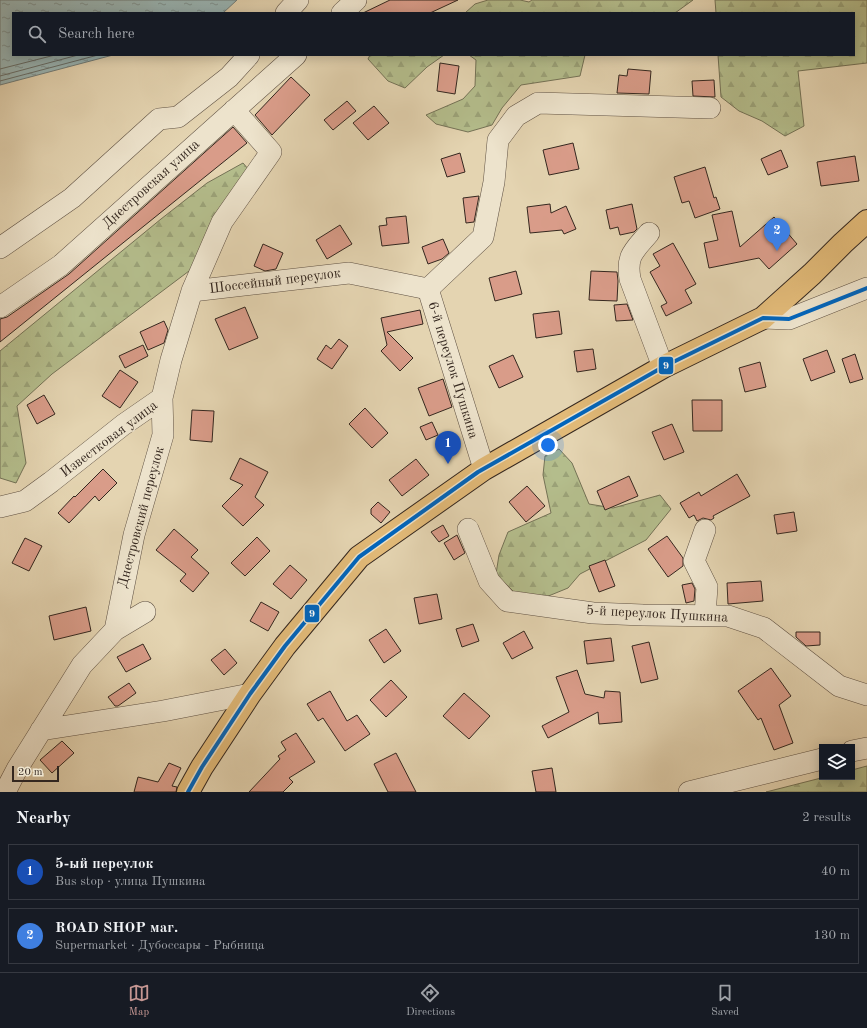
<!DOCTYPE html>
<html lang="en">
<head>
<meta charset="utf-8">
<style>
  :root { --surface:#171b24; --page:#242831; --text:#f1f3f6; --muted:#9ea1a6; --line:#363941; --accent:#c59692 }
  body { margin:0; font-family:"Old Standard TT",serif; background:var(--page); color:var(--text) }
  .controls { position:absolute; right:12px; bottom:12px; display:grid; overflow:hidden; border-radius:0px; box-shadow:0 2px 10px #0003 }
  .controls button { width:36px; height:36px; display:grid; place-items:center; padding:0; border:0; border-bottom:1px solid var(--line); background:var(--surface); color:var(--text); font:20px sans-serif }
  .scale { position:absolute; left:12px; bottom:10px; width:47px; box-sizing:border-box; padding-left:4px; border:2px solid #34271f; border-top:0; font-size:11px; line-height:14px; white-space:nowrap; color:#34271f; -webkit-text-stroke:3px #ede3cc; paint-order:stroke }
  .you { position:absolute; left:548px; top:445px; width:14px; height:14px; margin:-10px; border:3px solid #fff; border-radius:50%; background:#1a73e8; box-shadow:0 0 0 6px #1a73e833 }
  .badge { display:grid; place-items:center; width:26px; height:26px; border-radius:50%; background:var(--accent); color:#fff; font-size:13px; font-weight:700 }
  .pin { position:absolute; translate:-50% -33px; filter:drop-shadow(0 1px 2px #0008) }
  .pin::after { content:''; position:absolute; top:21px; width:14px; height:12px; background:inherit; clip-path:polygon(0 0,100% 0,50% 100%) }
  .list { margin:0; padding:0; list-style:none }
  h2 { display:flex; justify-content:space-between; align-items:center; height:52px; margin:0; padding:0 16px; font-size:17px }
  h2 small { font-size:13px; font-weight:400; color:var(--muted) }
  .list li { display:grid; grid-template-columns:26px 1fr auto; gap:12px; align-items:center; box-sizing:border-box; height:56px; margin:0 8px 8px; padding:0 8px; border:1px solid var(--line); border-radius:0px }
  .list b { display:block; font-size:15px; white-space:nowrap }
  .list p { margin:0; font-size:13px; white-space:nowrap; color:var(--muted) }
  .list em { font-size:13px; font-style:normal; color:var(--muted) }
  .icon { flex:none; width:22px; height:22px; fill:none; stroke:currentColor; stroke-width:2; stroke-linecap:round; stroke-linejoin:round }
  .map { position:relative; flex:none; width:867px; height:792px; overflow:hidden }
  .search { position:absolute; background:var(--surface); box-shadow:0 2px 10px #0003; left:12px; right:12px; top:12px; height:44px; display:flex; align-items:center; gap:10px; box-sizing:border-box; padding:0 14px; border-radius:0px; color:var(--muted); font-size:15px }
  .sheet { height:180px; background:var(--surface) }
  nav { display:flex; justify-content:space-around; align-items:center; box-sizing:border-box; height:56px; border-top:1px solid var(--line); background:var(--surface); font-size:11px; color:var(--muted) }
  nav a { display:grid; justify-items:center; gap:2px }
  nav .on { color:var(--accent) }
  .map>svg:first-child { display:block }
  .forest { fill:url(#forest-firs); stroke:#747256 }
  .water { fill:url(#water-ripples); stroke:#717d7a }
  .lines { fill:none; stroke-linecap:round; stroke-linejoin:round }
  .shore { stroke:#666e6a; stroke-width:1 }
  .building { fill:#d99c89; stroke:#34271f }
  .minor-casing { stroke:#605244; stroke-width:22 }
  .highway-casing { stroke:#34271f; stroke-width:24 }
  .minor { stroke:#ede3cc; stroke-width:21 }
  .highway { stroke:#e2ba78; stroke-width:22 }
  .bus-1-casing { stroke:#ede3cc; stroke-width:7 }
  .bus-1 { stroke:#0065bd; stroke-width:4 }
  .labels { text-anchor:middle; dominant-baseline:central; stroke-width:3; stroke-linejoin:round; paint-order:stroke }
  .street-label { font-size:14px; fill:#34271f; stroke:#ede3cc }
  .line-badge { stroke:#ede3cc; stroke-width:1.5 }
  .badge-label { font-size:11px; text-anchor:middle; font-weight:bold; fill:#fff }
</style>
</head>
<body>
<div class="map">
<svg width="867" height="792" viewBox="0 0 867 792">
  <defs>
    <pattern id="forest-firs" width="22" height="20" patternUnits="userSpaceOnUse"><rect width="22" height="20" fill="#b4bd8c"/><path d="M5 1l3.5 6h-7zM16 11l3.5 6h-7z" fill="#9ba278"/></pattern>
    <pattern id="water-ripples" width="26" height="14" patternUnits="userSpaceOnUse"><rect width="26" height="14" fill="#99b6b6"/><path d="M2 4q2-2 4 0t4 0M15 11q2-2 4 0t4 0" fill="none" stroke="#7e9493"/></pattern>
  </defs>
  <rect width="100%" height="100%" fill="#e4d4b1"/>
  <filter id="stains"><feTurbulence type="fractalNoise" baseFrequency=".005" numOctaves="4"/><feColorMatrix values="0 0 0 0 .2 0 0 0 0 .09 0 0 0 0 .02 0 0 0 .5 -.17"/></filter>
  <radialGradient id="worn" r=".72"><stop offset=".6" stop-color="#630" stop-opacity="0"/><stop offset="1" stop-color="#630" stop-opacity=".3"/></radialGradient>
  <!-- forest -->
  <path class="forest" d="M488,0H520L529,2L532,0H693L675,13H465L475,4Z
    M715,0H867V63L798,71L804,126L785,136L762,121L739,111L721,97L718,55H854V13H716Z
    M370,55H444L427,67L405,88L388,81L368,59Z
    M469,55H585L580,76L521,85L502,108L492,125L468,132L436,124L426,115L463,99L475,86L476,60Z
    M243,163L249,170L193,268L52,374L17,406L26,463L16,483L0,478V351L161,219L207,183Z
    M559,449L572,463L589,504L613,508L660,495L671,509L646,540L580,574L568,588L546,597L516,594L496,574L499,555L508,532L551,513L543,475L545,456Z
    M867,766V792H766L825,777H852V770Z"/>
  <!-- water -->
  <path class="water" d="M0,0H237L223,13H13V55H113L0,85Z"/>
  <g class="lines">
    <!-- shore -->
    <path class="shore" d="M0,69L55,55
      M0,76L78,55
      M0,81L98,55"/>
  </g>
  <!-- building -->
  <path class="building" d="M390,0H458L430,13H363Z
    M440,63L459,66L455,94L437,91Z
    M628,69L651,71L649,94L617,93L619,75L627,76Z
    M291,77L310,95L272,135L255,115Z
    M714,80L715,97L693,96L692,81Z
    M347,101L356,111L333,130L324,120Z
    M374,106L389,123L368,140L353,123Z
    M233,127L247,143L0,342V319L7,317L69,274Z
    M573,143L579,169L549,175L543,150Z
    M781,150L788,167L768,175L761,159Z
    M460,153L465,172L447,177L441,159Z
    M855,156L859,181L821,186L817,162Z
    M705,167L714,198L716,197L720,209L695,218L689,201L682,203L674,177Z
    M479,196L474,222L466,223L463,198Z
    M550,204L551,213L566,206L576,229L564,234L562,230L530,233L527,207Z
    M632,204L637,229L634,232L620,235L618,227L610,229L606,210Z
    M732,211L740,247L774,217L797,244L769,269L759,258L709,268L704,243L718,240L712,215Z
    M406,216L409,243L382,246L379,226L387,225L386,218Z
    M340,225L352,244L327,259L316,240Z
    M443,239L449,253L442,259L428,264L422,247Z
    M673,243L696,284L685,290L692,303L666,316L661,306L667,303L650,272L660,266L653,254Z
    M263,244L283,253L276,269L265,271L254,266Z
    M516,271L522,294L495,301L489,278Z
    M591,271L617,272L618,281L617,301L589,300Z
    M627,304L633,320L616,321L614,305Z
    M245,307L258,338L229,350L215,319Z
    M420,310L423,324L387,332L413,358L400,371L381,351L387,345L381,318Z
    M559,311L562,334L536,338L533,314Z
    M164,321L168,330L164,343L148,350L140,332Z
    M339,339L348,346L332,369L317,359L326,345L331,349Z
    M143,345L148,356L125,368L119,356Z
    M593,349L596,369L577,372L574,351Z
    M827,350L835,372L811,381L803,359Z
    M855,354L863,379L850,383L842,359Z
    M513,355L523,377L499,388L489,366Z
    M760,362L766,387L745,392L739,368Z
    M120,370L138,382L120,408L102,396Z
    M443,379L452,407L429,416L418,388Z
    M44,395L55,414L37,424L27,405Z
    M692,400H722V431H693Z
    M365,408L388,433L372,448L349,424Z
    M192,410L214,411L212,442L190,440Z
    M432,422L438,435L426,440L420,427Z
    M672,424L684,452L664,460L652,432Z
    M240,458L268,472L255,497L264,505L243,526L222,506L243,485L230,479Z
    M416,459L429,475L402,496L389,480Z
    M103,469L117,483L99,501L95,496L69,523L58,513L74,496L75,497Z
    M737,474L750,496L713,516L714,518L711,520L703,518L697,521L694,515L689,518L680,503L699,492L701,496Z
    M629,476L638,496L605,510L597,491Z
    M527,486L545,506L526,522L509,502Z
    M378,502L390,512L381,523L371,514V509Z
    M794,512L797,531L777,534L774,515Z
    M443,525L449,536L439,542L431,532Z
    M174,529L198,550L191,557L209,573L193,592L180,581L186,574L156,550Z
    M457,535L465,553L454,560L444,543Z
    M667,536L683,558V566L668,577L648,549Z
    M257,537L270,551L245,576L231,563Z
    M25,538L42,546L29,571L12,563Z
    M605,560L615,586L599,592L589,566Z
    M290,565L307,580L291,599L273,584Z
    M761,581L763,601L728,604L727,583Z
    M692,583L695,589L694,601L686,603L682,585Z
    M437,594L442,619L419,624L414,598Z
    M261,602L279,612L268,631L250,621Z
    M86,607L91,631L54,640L49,616Z
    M473,624L479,641L462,647L456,629Z
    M386,629L401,651L384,663L369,640Z
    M524,631L533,648L512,659L503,643Z
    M796,632H820V645L806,646L796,637Z
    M611,638L614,661L587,664L584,641Z
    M649,642L658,679L641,683L632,646Z
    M143,644L151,659L126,672L117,657Z
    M225,649L237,663L224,675L211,660Z
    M771,668L791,696L779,705L793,743L774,750L761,718L758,720L738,691Z
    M577,670L585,694L604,698L605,691L620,692L622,722L599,724L598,712L548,738L542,726L569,712L556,677Z
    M391,680L407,697L386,717L370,700Z
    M129,683L136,693L118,706H115L108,697Z
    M330,691L347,721L357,715L370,734L345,751L323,718L318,721L307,704Z
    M464,693L490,716L469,739L443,716Z
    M296,733L315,762L289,778L293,782L283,792H249L280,759L278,756L286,750L281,742Z
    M62,741L74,753L52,773L40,760Z
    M396,753L416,792H388L374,764Z
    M169,763L181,768L172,786L177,787L176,792H134L138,777L158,782Z
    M552,768L556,792H536L532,771Z"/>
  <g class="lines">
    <!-- minor casing -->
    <g class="minor-casing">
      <path id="minor" d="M286,13L298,0
        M342,13L356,0
        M649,233C634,251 626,255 630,279L663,367
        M0,248L72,198L159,119L178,117L229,77L249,55
        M192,291L349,273L428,289
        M0,307L61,265L296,55
        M763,318L789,319L867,288
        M484,469L428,289L483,237L494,182L498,140L516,116L538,103L710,108
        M0,507L25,501L51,482L123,425L162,398L171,360L192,291L222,222L271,152L234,110
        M468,529L489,581L507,601L593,613L643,615L728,616L764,628L839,686L867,695
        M705,530L694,561L707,587L705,615
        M115,630L145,612
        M41,730L163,711L250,694
        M852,751L867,748
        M5,792L17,769L82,665L115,630L134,535L163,435L162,398
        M689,792L822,759"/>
    </g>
    <!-- highway casing -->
    <g class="highway-casing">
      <path id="highway" d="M188,792L202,767L250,694L285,646L359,557L484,469L663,367L763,318L812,274L843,243L867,221"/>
    </g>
    <!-- minor -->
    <use href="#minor" class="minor"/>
    <!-- highway -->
    <use href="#highway" class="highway"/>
    <!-- bus-1 casing -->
    <g class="bus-1-casing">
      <path id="bus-1" d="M188,792L202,767L250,694L285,646L359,557L478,472L663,367L763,318L789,319L867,288"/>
    </g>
    <!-- bus-1 -->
    <use href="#bus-1" class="bus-1"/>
  </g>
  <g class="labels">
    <!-- street labels -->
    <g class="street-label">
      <text transform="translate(151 184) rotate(-42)">Днестровская улица</text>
      <text transform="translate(275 281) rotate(-7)">Шоссейный переулок</text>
      <text transform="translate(453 370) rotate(73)">6-й переулок Пушкина</text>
      <text transform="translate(109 439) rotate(-37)">Известковая улица</text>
      <text transform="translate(141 517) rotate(-75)">Днестровский переулок</text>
      <text transform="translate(657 614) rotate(3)">5-й переулок Пушкина</text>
    </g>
  </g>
  <g class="line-badge">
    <rect x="658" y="356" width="16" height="19" rx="4" fill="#0065bd"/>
    <rect x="304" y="604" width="16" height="19" rx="4" fill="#0065bd"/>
  </g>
  <g class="badge-label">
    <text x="666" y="369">9</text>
    <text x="312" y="617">9</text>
  </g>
  <rect width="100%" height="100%" filter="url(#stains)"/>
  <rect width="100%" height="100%" fill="url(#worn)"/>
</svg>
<div class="controls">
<button><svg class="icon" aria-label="layers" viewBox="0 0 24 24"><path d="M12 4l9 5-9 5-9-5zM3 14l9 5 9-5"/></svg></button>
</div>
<div class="scale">20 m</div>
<div class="you"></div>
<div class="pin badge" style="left:448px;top:464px;background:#1a4fb4">1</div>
<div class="pin badge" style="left:777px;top:251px;background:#3f7fe0">2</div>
<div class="search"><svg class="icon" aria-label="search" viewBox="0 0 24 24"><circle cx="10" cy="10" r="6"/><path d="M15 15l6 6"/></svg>Search here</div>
</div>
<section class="sheet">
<h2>Nearby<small>2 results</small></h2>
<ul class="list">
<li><span class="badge" style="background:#1a4fb4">1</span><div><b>5-ый переулок</b><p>Bus stop · улица Пушкина</p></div><em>40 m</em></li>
<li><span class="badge" style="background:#3f7fe0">2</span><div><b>ROAD SHOP маг.</b><p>Supermarket · Дубоссары - Рыбница</p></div><em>130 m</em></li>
</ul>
</section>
<nav>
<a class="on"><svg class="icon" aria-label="map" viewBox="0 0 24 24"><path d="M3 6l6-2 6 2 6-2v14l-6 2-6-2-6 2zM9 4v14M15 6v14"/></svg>Map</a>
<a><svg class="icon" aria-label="directions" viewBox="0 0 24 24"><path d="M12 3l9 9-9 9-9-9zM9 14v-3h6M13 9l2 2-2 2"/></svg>Directions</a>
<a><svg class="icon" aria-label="saved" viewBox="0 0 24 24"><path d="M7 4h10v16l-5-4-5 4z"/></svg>Saved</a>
</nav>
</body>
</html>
